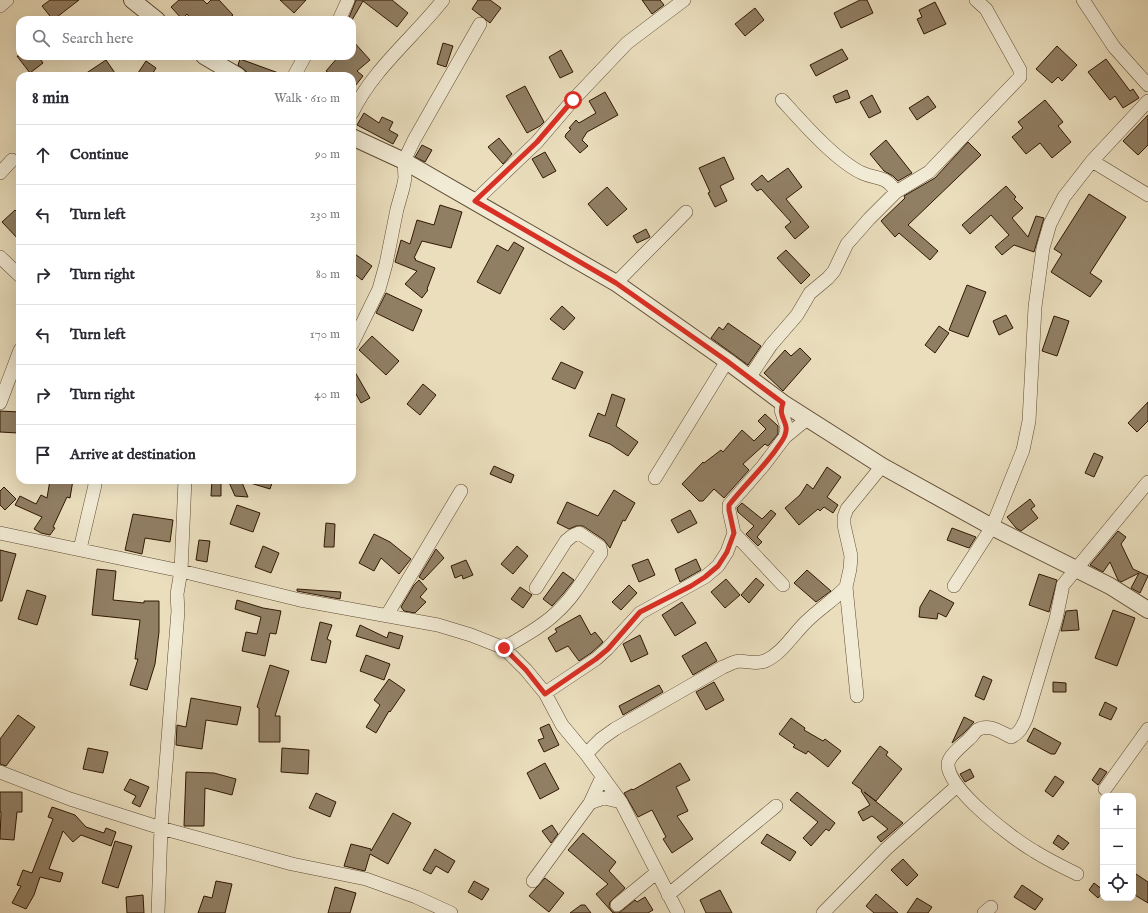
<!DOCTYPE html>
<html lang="en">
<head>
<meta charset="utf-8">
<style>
  :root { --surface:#fff; --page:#f2f2f3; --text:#2b2b33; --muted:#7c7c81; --line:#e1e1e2 }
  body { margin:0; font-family:"IM FELL English",serif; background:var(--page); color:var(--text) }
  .controls { position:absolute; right:12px; bottom:12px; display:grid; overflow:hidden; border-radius:8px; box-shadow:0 4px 16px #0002 }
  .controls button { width:36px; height:36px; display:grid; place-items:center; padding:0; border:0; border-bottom:1px solid var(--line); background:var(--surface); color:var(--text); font:20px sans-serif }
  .stop { position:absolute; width:12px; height:12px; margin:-9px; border:3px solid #d93025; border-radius:50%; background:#fff }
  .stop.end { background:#d93025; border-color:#fff; box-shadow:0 1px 4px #0008 }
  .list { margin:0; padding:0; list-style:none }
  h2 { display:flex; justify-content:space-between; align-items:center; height:52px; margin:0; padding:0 16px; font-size:17px }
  h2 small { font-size:13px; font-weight:400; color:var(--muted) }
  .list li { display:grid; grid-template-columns:26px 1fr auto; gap:12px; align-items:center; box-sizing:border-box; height:60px; padding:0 16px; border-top:1px solid var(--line) }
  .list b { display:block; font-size:15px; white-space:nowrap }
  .list em { font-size:13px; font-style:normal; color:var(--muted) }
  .icon { flex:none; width:22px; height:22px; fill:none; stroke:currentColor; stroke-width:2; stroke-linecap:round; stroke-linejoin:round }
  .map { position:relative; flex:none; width:1148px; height:913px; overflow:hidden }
  .search { position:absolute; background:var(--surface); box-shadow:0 4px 16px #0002; left:16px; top:16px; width:340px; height:44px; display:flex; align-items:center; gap:10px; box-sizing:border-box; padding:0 14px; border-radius:12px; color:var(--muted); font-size:15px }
  .panel { position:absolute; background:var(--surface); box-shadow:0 4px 16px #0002; left:16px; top:72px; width:340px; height:412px; border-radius:12px }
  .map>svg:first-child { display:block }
  .building { fill:#917f64; stroke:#301803 }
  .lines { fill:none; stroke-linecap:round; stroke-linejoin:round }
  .minor-casing { stroke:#5e4a32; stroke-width:14 }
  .tertiary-casing { stroke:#5e4a32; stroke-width:18 }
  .minor { stroke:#f1ead4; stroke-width:13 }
  .tertiary { stroke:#f1ead4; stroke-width:16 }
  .route { stroke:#d93025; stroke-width:5 }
</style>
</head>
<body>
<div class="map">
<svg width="1148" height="913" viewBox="0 0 1148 913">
  <rect width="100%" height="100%" fill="#eadebd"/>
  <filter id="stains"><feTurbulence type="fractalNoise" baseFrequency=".005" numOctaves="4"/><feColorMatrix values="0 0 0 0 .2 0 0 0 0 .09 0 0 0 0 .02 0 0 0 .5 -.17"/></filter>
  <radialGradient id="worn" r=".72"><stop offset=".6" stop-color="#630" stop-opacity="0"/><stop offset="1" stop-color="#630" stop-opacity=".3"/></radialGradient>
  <!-- building -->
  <path class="building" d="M50,0H79L53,20L42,6Z
    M179,0H203L207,4L211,0H219L233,15L227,20H192L187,14L182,19L171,7Z
    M280,0H306L294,13Z
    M356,0H392L408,13L397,27L363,1L352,20H348Z
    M478,0H490L501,8L490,23L472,9Z
    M642,0H660L664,5L652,14Z
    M860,0H867L873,13L841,28L834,13Z
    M935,2L946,24L924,34L917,19L922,17L919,10Z
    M755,8L764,20L745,36L735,24Z
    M352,40L370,60L357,71L363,76L352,90V76H333L326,71L339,56H352Z
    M443,43L453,46L446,67L437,64Z
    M1057,46L1077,65L1062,81L1058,77L1052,83L1036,69Z
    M842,49L848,59L816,76L810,65Z
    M561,50L573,72L560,78L549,57Z
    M17,56H38L43,63L30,73Z
    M240,59L284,75V76H247L246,71L238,65Z
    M1106,59L1130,91L1133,89L1139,98L1123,108L1115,96L1110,100L1088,72Z
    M106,60L117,76H82Z
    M146,61L156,68L151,76H136Z
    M525,86L544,122L540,126L527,133L506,96Z
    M847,90L850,98L836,103L833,96Z
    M605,92L618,115L587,132L582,140L588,146L580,153L565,137L566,134L571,129L569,128L576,120L579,123L596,113L589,101Z
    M872,95L881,112L869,118L860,102Z
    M928,96L936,107L917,120L909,108Z
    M1045,100L1063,122L1058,126L1071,142L1052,158L1040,143L1026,154L1012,137L1023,128L1018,122Z
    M364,113L379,123L382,117L393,122L389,130L398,135L393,144L357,125Z
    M1148,115V145L1138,155L1123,141Z
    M499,138L512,154L503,164L488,147Z
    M886,140L912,173L898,181L893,176L884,171L870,154Z
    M968,142L981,155L908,225L938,251L930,260L899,233L895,237L881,221L905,198L904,196L935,178Z
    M422,145L432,150L425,162L415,157Z
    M545,152L556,171L543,178L532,159Z
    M724,157L734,179L720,186L727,201L715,207L708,193L710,192L699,168Z
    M788,168L802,187L786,199L809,227L795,239L785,227L791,222L761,189L757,191L751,184L762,175L768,182Z
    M1006,186L1016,197L1014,199L1023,208L1012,218L1028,237L1036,216L1044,218L1034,252L1014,245L1002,255L995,247L1009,235L991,215L970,234L962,225Z
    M607,187L627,209L607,226L588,204Z
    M1089,194L1126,217L1090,273L1102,281L1090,297L1051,272L1062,254L1054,249Z
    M440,205L462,212L451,248L422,241L414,258L416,259L415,260L435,268L427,289L428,290L422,298L405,284L417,271L395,262L401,240L410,244L417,220L434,225Z
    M15,210L20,215V241L2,222Z
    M646,229L650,237L637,243L633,236Z
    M514,242L524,248L500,294L477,282L497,245L508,251Z
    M786,250L810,275L801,284L777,258Z
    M352,252L372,266L362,280L352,272Z
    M967,285L986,292L968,337L949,330Z
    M386,293L422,310L413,331L376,313Z
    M562,306L575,318L564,330L550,319Z
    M1006,315L1013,328L999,335L993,321Z
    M1054,316L1069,321L1057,356L1042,351Z
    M728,323L761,346L748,365L711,338L719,327L723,330Z
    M939,326L949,333L935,353L925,345Z
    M372,336L399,361L386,375L359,350Z
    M800,348L811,359L783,391L764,373L785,350L791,356Z
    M561,362L583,372L575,389L552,379Z
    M352,367L370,398L361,403L352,387Z
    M423,384L436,395L420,415L407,404Z
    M612,394L625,399L616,426L638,442L628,456L610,444L589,436L598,413L605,416Z
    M1148,402V421L1137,432L1128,423Z
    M0,411L20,412L18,433L0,432Z
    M765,414L778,426V434L768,446L765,444L743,464L749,470L724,498L714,489L703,501H699L682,484L703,462L704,463L721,450L723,452L742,430L754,441L766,429L758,421Z
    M1094,453L1103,457L1094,477L1085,473Z
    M494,466L514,475L511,483L490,474Z
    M827,467L841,477L827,497L838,505L833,513L824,507L820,511L818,509L799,525L785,508L800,495L807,484L813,489Z
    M50,480H73L70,498L67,497L53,527L55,528L50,535L41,533L34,529L42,517L15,505L20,496L36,504L41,495L47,498Z
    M212,480H221V496H211Z
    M228,480H241L248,497L235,496Z
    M247,480H273L270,489L247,482Z
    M4,487L16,499L5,510L0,505V491Z
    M614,490L635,503L625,521L623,520L610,548L604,540L583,526H576L569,529L557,523L567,502L598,516Z
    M1030,499L1035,506L1031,509L1038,518L1021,531L1016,528L1007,517Z
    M742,503L762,519L771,510L776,514L757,537L762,542L758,546L746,534L754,526L738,512L737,508Z
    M237,505L260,513L253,532L230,524Z
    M690,510L697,523L678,533L671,520Z
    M133,514L173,520L170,542L145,538L142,554L125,550Z
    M326,523L335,524L334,547H324Z
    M952,528L976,537L969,548L947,540Z
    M1118,531L1126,537L1121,544L1133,569L1148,576L1140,593L1131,588L1139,573L1121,582L1118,580L1110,562L1103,572L1090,565Z
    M374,534L390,542L411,559L399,574L381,558L374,571L359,563Z
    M199,540L210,541L207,562L196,560Z
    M263,546L279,553L271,573L255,567Z
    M517,546L528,556L513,574L501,564Z
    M436,549L444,558L423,580L419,577Z
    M0,550L16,554L2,601H0Z
    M648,559L655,575L639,582L632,565Z
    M696,559L701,570L680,582L675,569Z
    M466,560L473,575L463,579L462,575L455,578L451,566Z
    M97,569L116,571L113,600L144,603V601H159V632L155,664L147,690L130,685L138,659H135L140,620L92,615Z
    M807,570L831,591L816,602L794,583Z
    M563,572L574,580L563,594L552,606L543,599Z
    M1039,574L1057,580L1049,612L1029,605Z
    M756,578L764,585L749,603L741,595Z
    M726,579L740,595L725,608L711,592Z
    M419,580L427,589L420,597L426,602L415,613L404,611L401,607L414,585Z
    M629,585L637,593L621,610L612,602Z
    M520,587L532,595L523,608L511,599Z
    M297,589L341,592L340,599L302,592L297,591Z
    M27,590L46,596L37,625L18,619Z
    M930,590L954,603L946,617L938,613L937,619L919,617L920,607Z
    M237,600L263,608L281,611L276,634L270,633L265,656L242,651L246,632L257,634L261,617L235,609Z
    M682,602L696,623L675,636L662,615Z
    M1077,610L1079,630L1061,631L1066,611Z
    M1113,610L1135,618L1117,666L1095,658Z
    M580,615L591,635L595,632L603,642L591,653L579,661L568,646L556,652L548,638L557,632L555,629Z
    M320,622L332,625L327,639L331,641L326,663L311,660Z
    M360,625L387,638L389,632L403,636L399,649L356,636Z
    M640,635L648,654L631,662L623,644Z
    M706,642L717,661L693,675L682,656Z
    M366,655L390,664L384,680L360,671Z
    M270,665L289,671L275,716H280V742H259V708L257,707Z
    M983,676L992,680L984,700L975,696Z
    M389,679L405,690L390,712L389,711L376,733L366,727L380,705L374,700Z
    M714,682L724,700L706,710L696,692Z
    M1053,682L1066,683V692H1053Z
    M659,685L663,692L623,715L619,706Z
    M191,698L241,707L237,725L206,720L202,749L176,745L177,725L186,727Z
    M1105,702L1117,708L1111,720L1099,715Z
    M18,715L35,727L6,766L0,764V739Z
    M964,717L974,722L965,732L952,743Z
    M791,718L805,728L804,730L823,741L825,739L841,751L828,767L808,751L806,754L793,747L795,745L779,734Z
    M549,724L559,745L544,752L538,740L544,738L540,728Z
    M1034,728L1061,743L1055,754H1051L1027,741Z
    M880,746L888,752L886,755L902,769L876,801L864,792L903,823L881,842L877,837L888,829L872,816L863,821L858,812L870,805L861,791L862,790L852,783Z
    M88,748L108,752L103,773L83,769Z
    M282,748L309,750L308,774L281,772Z
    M545,763L559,789L540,799L527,773Z
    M680,763L690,780L676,787L688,811L677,816L693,839L672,853L663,839L666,837L652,810L638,817L624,793L632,789L633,790Z
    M1100,768L1107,772L1098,785L1092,780Z
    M970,769L974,777L965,782L960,774Z
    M186,772L214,773L236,779L232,795L205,788L204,826H184Z
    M1055,776L1064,782L1053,797L1045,791Z
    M130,779L149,787L140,807L132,803L136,796L124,790Z
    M0,792H22V812H17L14,840L0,839L1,812H0Z
    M797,792L835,823L829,831L826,829L811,846L803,838L818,822L790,800Z
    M316,793L336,802L330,817L309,808Z
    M52,807L75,815L86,827L104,833L106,828L116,832L111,846L81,835L73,842L63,831L49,869L63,873L60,882L40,877L34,895L26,909L12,903L21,886L17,885L23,870L32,873L53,819L48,817Z
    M393,813L411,823L388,864L370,854L365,871L344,866L351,844L371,849V851Z
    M552,825L558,834L551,843L542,831Z
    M583,833L616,862L609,871L625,888L610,902L609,906L611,910L615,913H619L635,900L637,902L645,897L653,910L648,913H613L596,894L608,884L568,850Z
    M767,834L796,852L790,861L761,843Z
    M1058,835L1069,843L1063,850L1053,843Z
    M115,841L132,846L118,888L102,883Z
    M435,849L455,861L448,873L436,866L431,874L423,870Z
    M903,859L918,875L907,886L891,870Z
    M1133,872L1148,882V903L1133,894Z
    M545,878L564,893L549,912L529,896Z
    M216,881L232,884L225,913H198L204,896L212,898Z
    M474,881L489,889L482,900L468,892Z
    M1094,883L1103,890V892L1098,898L1089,890Z
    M1022,885L1043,899L1035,910L1014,897Z
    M335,887L356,893L350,913H328Z
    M720,890L732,913H706L700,900Z
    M876,894L898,913H874L866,906Z
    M143,895L144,913H127L126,897Z
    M917,898L932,907L928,913H907Z
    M581,905H585L591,913H570Z"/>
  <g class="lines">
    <!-- minor casing -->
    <g class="minor-casing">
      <path id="minor" d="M1083,0L1114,47L1148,85
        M0,6L7,0
        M339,20L348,0
        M294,76L305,56
        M782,100C802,122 835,160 862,173C878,180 886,175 896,192
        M352,113C373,69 413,38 443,0
        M1092,161L1148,195
        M0,173L12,160
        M475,201L537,142L573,100L627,43L684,0
        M0,257L20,276
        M616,283L686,212
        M352,344L379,289L386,264L397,209L403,188L405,178L404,161L414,140L480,24
        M749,378L771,345L797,315L810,293L828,278L834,271L847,244L869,219L896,192L929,172L1020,77V70L986,9L976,0
        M0,403L20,350
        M783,403L781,410L787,428L785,437
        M655,478L727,361
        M0,533L181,571L300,600L438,625L471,635L504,648L526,670L545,693L562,725L586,754L621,802L678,913
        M80,549L95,485L94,480
        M783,585L734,533L729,510V505L763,466L785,437L807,419
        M954,586L992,527L1023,450L1029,421L1035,307L1043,248L1050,224L1064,197L1092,161L1148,101
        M387,615L461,491
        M504,648C522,637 542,627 557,612C575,596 587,573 601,553L600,547L579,533L572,536L566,541L536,588
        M545,693L596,659L607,649L640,613L705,577L718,566L727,552L734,533
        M857,696L846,587L850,569L851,556L844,525V517L847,509L882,466
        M586,754L601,739L615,729L723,667C729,665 734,661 740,661C749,662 756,664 765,661C783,653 793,634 807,621C819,609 834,600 846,587
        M0,772L70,799L161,828L292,864L366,879L416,897L451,913
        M1105,789L1148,729
        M590,803L604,798L621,802
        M1077,874C1063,867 1048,860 1034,851C1013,839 947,789 948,764C949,755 963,745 969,739C972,737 974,733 977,730C989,723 1001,732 1011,737C1020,733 1022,727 1026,719L1056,619L1063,585L1148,482
        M533,881L590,803L602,777
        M668,895L776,806
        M617,905L656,873
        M158,913L161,828L178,611L177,594L181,571L185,480
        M823,913L886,849L957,786
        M984,913L991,907"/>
    </g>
    <!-- tertiary casing -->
    <g class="tertiary-casing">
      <path id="tertiary" d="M132,0L157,20
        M204,56L238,76
        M352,137L404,161L616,283L727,361L783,403L882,466L992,527L1110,586L1148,610"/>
    </g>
    <!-- minor -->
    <use href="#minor" class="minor"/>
    <!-- tertiary -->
    <use href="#tertiary" class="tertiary"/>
  </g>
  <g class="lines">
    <!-- route -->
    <path class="route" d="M504,648L526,670L545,694L596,659L608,649L640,612L691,586L705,577L718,566L727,552L734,533L729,510V505C744,486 761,470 775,451C778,446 783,441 785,435C790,422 777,418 783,403L727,361L616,283L475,201L537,142L573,100"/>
  </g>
  <rect width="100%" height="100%" filter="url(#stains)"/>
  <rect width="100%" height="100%" fill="url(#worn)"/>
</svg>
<div class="controls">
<button>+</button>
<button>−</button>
<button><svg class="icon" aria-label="locate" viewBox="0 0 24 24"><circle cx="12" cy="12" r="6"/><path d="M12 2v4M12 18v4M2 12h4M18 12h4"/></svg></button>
</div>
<div class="stop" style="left:573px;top:100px"></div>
<div class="stop end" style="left:504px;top:648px"></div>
<div class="search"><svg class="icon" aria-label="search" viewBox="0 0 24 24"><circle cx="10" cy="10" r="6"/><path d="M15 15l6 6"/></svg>Search here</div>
<section class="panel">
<h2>8 min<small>Walk · 610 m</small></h2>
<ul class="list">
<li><svg class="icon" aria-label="ahead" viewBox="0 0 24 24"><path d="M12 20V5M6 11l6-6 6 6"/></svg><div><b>Continue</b></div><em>90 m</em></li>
<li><svg class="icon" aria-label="left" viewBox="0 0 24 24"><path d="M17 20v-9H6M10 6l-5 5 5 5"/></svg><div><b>Turn left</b></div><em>230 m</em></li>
<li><svg class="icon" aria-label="right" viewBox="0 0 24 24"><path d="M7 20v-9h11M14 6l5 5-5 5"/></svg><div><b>Turn right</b></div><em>80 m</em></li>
<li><svg class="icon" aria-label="left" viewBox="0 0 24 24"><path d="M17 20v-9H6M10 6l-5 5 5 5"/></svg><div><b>Turn left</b></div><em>170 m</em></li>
<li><svg class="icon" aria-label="right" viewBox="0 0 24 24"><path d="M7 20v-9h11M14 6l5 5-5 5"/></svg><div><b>Turn right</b></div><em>40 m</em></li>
<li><svg class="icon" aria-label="arrive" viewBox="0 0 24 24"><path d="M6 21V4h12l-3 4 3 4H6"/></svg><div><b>Arrive at destination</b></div></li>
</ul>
</section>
</div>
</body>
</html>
